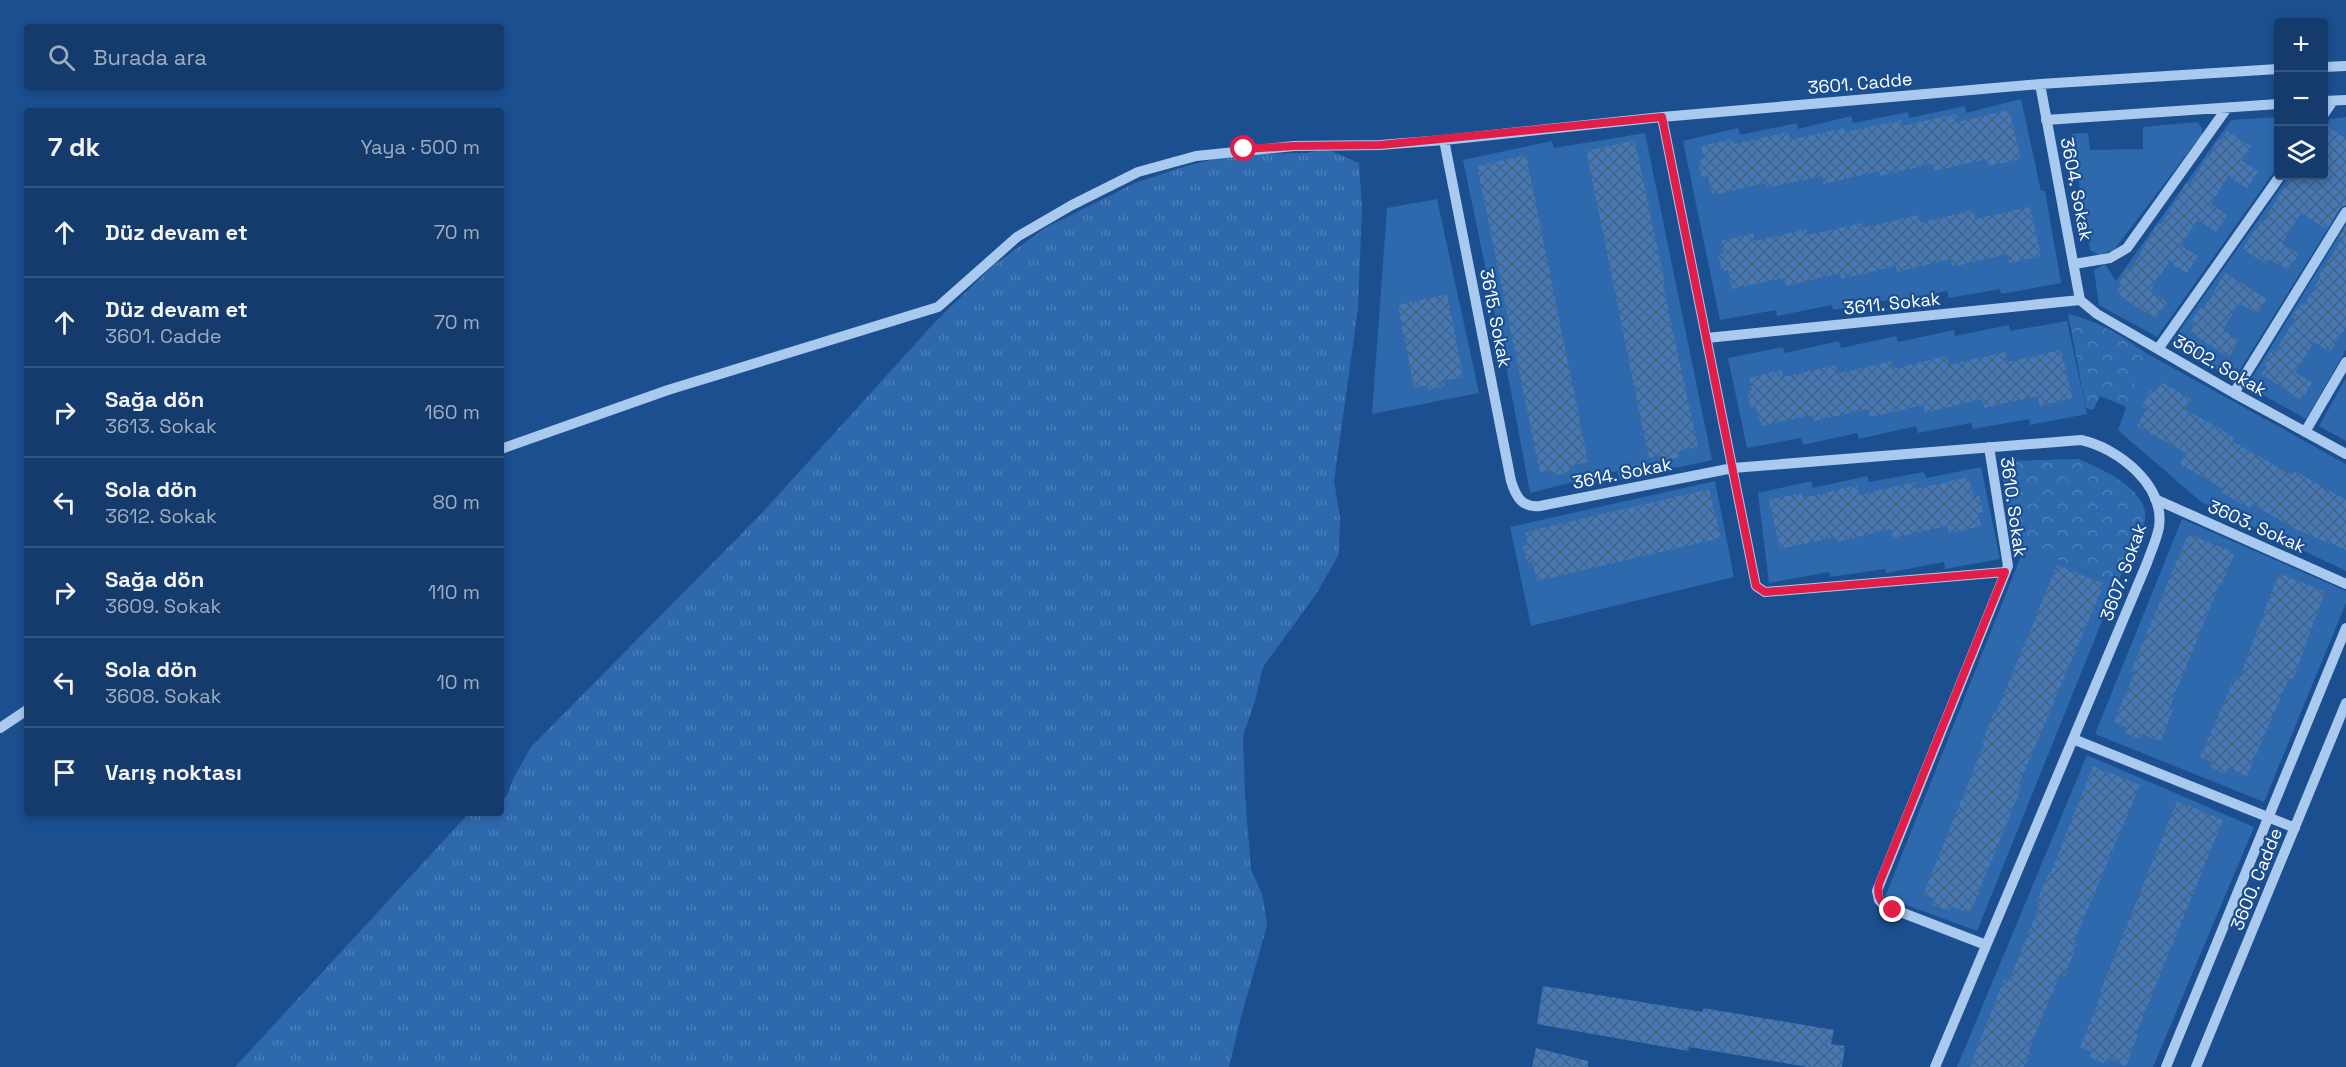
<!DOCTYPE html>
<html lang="tr">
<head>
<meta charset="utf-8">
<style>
  :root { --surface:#143b6b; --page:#214673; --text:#f1f3f6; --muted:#9dadc1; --line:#33557e }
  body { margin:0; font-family:"Space Grotesk",sans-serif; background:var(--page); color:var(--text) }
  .controls { position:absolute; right:18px; top:18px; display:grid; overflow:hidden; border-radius:6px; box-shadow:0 3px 9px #0003 }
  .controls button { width:54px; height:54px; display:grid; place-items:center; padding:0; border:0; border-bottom:2px solid var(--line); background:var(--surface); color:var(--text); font:30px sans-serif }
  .stop { position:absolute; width:18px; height:18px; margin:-14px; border:4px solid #e11d48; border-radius:50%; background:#fff }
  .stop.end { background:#e11d48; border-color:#fff; box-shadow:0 2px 6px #0008 }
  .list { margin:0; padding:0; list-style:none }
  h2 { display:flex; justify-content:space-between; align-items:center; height:78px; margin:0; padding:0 24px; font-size:26px }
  h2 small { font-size:20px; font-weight:400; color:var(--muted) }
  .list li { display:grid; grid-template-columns:39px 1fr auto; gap:18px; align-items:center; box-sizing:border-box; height:90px; padding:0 24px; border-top:2px solid var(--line) }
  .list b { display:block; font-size:22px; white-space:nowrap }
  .list p { margin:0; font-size:20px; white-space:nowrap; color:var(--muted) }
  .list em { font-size:20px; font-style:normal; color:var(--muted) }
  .icon { flex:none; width:33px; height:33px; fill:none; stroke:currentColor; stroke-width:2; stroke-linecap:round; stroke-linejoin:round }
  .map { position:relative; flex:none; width:2346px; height:1067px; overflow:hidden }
  .search { position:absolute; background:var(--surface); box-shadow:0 3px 9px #0003; left:24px; top:24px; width:480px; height:66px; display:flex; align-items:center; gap:15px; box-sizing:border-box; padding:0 21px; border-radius:6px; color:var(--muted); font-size:22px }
  .panel { position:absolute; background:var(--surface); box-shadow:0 3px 9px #0003; left:24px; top:108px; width:480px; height:708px; border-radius:6px }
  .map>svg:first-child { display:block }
  .grass { fill:url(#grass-tufts) }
  .forest { fill:url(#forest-crowns) }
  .garden { fill:#2e69ad }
  .building { fill:url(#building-cross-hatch) }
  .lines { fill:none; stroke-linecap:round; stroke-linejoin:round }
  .minor { stroke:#a9c9ee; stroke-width:10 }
  .route { stroke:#e11d48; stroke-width:8 }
  .labels { text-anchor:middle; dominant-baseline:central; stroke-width:4.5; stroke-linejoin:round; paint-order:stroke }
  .street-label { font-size:18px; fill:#fff; stroke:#1b4f8f }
</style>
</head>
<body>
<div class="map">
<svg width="2346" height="1067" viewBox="0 0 2346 1067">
  <defs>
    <pattern id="grass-tufts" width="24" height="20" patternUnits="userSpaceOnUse" patternTransform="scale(1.5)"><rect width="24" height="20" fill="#2e69ad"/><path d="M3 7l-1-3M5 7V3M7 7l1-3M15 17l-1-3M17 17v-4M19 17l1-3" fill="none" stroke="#4d80b9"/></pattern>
    <pattern id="forest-crowns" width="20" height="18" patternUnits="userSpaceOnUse" patternTransform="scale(1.5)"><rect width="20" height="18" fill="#2e69ad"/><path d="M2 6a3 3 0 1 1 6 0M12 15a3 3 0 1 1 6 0" fill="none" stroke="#4d80b9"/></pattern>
    <pattern id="building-cross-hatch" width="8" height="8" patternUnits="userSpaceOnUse" patternTransform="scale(1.5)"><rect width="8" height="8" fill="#4478b7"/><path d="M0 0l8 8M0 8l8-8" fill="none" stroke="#486282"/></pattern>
  </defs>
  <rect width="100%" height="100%" fill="#1b4f8f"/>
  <!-- grass -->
  <path class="grass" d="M1326,149L1359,163L1362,207L1358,309L1334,481L1340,518L1339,554L1317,593L1263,667L1255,701L1243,736L1245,795L1251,869L1263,897L1267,926L1241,1017L1229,1067H235L469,813H501V797L506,798L513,779L531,747L761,514L936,321L994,265L1045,228L1135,183L1186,166L1219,158L1258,154L1306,153Z"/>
  <!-- forest -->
  <path class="forest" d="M2068,314C2098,321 2121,335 2146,353L2127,407L2100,396L2093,410L2086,408Z
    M2079,459C2101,469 2154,491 2144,524C2138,544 2125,564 2117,584L2025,546L2021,555L2016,556L2002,474L2003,465L2009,461Z"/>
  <!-- garden -->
  <path class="garden" d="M2021,99L2041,191H2045L2061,283L2001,294L2000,289L1949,298L1947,291L1890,304L1888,300L1833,310L1832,305L1777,316L1776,310L1720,320L1683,141L1738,128L1740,135L1797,123L1798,129L1851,116L1853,123L1908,112L1909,118L1965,106L1966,113Z
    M2278,117V166L2157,337L2099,305L2094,270L2105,264L2116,281L2231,120Z
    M2346,117V200L2234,379L2170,344L2289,176H2324V127L2330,119Z
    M2197,122L2202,128V134L2114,250L2099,255L2090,250L2071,134L2088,133L2090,150L2143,149V127Z
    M1645,133L1712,460L1620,480L1617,471L1530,493L1510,386L1463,160L1552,141L1554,148Z
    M1437,199L1479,393L1372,414L1387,208Z
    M2346,224V350L2306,419L2247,386Z
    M2067,321L2087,414L2030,425L2029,419L1973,429L1971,423L1918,433L1916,426L1859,439L1857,433L1803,445L1801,438L1747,448L1728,358L1783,347L1785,353L1839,341L1841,348L1896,336L1898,342L1954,330L1955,336L2009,325L2010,331Z
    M2146,353L2346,464V571L2201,502L2118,430Z
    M2346,378V441L2319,426Z
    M1981,467L2000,559L1945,569L1944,562L1886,573L1885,569L1830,577L1829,572L1769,583L1758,493L1811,481L1813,488L1867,476L1869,482L1924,472L1926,478Z
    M1715,481L1734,577L1531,626L1510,527Z
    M2182,519L2346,591V603L2264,802L2095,734Z
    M2025,546L2117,584L1977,931L1885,897Z
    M2087,755L2254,827L2153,1067H1957Z"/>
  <!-- building -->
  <path class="building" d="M2009,110L2021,159L1988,166L1987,159L1934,171L1932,164L1880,176L1879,171L1823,184L1821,176L1767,188L1766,183L1712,195L1708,176L1702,177L1698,160L1704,159L1701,146L1733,139L1734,144L1788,132L1790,140L1844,128L1845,132L1901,120L1902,126L1955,114L1957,122Z
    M2324,124L2346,139V205L2340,208L2327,229L2301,213L2282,243L2299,254L2288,270L2269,259L2266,264L2243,249L2260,221L2262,223L2292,176H2324Z
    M2227,131L2251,146L2242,161L2258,171L2247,188L2228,176L2211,204L2227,215L2216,232L2197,220L2181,246L2198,256L2187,273L2169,262L2150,291L2167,302L2156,319L2116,293L2121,285L2118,283L2127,269L2130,271L2158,223L2161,225L2187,182L2190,184L2219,139L2221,141Z
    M1635,140L1665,285H1663L1698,447L1678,451L1680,457L1663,461L1661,455L1649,458L1586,151Z
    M1526,155L1588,462L1569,466L1570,472L1553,476L1552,470L1540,473L1477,166Z
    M2030,207L2041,256L2009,263L2007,254L1952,267L1951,259L1897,272L1896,266L1841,279L1840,273L1786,286L1784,278L1732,289L1728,270L1722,271L1718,254L1724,253L1721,241L1753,233L1755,241L1807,229L1808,235L1862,223L1863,228L1918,215L1920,223L1973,210L1975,219Z
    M2346,226V327L2330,352L2314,342L2295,372L2312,383L2301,400L2261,374L2267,366L2263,364L2272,350L2275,352L2295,319L2292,317L2301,303L2304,305L2321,276L2319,275L2342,239L2339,237Z
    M2225,273L2267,299L2258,314L2239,303L2223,330L2239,340L2229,357L2189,332L2194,324L2191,322L2200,307L2203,309Z
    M1447,294L1463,377L1443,381L1445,387L1428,390L1427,385L1414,388L1398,305Z
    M2061,350L2072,398L2040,406L2037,396L1984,408L1982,399L1925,413L1924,405L1870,417L1868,409L1814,421L1812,415L1761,426L1756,407L1751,409L1747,392L1752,390L1749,378L1782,370L1783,377L1835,365L1837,374L1891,361L1893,369L1947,356L1949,365L2005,352L2007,362Z
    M2161,382L2191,399L2185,409L2234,437L2232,441L2292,475L2295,471L2346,500V550L2297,530L2252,504L2250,508L2221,492L2223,489L2180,464L2186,453L2137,426L2147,408L2142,406L2150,390L2155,393Z
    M1969,477L1974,497L1979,495L1983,512L1978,513L1981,526L1948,534L1947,526L1893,538L1891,529L1836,542L1835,537L1780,549L1769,500L1802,493L1803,498L1857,485L1859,495L1915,482L1916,489Z
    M1709,489L1721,538L1537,581L1532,561L1527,563L1523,546L1528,545L1525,532Z
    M2188,534L2235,553L2222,583H2220L2169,709L2173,710L2161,741L2142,734L2140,739L2124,733L2126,727L2114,722L2135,672L2131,671Z
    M2057,565L2104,584L2019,784L2022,786L1970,913L1951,906L1949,911L1933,905L1935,899L1923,895L1984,744L1982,743L1994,712L1996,713Z
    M2279,573L2325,592L2293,679L2289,678L2247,776L2228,768L2226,774L2210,767L2212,762L2200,757L2235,678L2239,679Z
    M2093,766L2140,785L2073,944L2077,945L2065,976L2060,974L2028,1052L2030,1053L2024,1067H1970L2004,979L2009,981L2040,904L2036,903L2049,872H2051Z
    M2177,801L2223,820L2136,1034L2138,1035L2126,1066L2108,1058L2105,1064L2089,1057L2092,1052L2080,1047L2102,993L2100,992Z
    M1543,986L1703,1012V1008L1834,1030L1831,1044L1845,1046L1842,1067H1808L1689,1047L1688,1051L1537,1024Z
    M1536,1048L1588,1061V1067H1532Z"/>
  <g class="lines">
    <!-- minor -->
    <path class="minor" d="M2324,67L2346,66
      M2040,84L2080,300
      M2324,101L2346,100
      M2324,114L2333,101
      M1662,117L1756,586L1765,592L2005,572
      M2046,120L2278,104
      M1444,140L1511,481C1516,497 1522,508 1540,506L1733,468L2081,440C2118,448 2165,485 2159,527C2157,539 2151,551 2147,563L1935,1067
      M2074,264L2110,258L2127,248L2227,108
      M2080,300L2097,314L2234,393L2346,454
      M1707,338L2080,300
      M2158,349L2280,176
      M2234,393L2346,212
      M2305,432L2346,362
      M501,449L668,390L938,307L1017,237L1072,205L1138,172L1196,156L1294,146L1380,145L1444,140L1662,117L2040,84L2278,69
      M2155,499L2346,584
      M0,728L27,710
      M2073,739L2295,828
      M1986,945L1885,906L1879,900L1877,891L2008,566L1989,447
      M2166,1067L2346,628
      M2196,1067L2346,703"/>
  </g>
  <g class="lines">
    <!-- route -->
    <path class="route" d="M1244,149L1294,146L1380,145L1662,117L1756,586L1765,592L2005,572L1879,884C1876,897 1881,904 1893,910"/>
  </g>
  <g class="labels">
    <!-- street labels -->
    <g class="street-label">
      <text transform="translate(1860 83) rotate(-5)">3601. Cadde</text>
      <text transform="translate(2077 189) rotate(79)">3604. Sokak</text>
      <text transform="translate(1892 303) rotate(-6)">3611. Sokak</text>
      <text transform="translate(1496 318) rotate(79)">3615. Sokak</text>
      <text transform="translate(2220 365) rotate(30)">3602. Sokak</text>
      <text transform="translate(1622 473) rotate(-11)">3614. Sokak</text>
      <text transform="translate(2014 507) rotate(82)">3610. Sokak</text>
      <text transform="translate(2257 526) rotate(24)">3603. Sokak</text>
      <text transform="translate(2123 572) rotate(-70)">3607. Sokak</text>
      <text transform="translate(2256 879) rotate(-68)">3600. Cadde</text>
    </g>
  </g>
</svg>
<div class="controls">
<button>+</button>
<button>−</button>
<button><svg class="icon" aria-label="layers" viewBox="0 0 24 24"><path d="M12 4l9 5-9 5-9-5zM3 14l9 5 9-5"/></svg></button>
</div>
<div class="stop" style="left:1244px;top:149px"></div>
<div class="stop end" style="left:1893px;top:910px"></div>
<div class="search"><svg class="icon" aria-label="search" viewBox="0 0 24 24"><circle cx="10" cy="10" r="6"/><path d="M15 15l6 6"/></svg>Burada ara</div>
<section class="panel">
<h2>7 dk<small>Yaya · 500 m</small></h2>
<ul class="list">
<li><svg class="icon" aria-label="ahead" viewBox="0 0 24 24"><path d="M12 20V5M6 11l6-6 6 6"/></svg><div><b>Düz devam et</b></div><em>70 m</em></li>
<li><svg class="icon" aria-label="ahead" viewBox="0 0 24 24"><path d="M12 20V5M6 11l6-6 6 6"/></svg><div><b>Düz devam et</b><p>3601. Cadde</p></div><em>70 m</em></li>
<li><svg class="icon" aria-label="right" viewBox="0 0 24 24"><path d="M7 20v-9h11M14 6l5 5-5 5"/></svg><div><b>Sağa dön</b><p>3613. Sokak</p></div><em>160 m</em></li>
<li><svg class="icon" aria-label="left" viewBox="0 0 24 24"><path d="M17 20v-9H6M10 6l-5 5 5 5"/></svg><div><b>Sola dön</b><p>3612. Sokak</p></div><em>80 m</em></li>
<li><svg class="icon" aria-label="right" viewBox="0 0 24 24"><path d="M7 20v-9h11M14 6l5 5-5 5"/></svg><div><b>Sağa dön</b><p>3609. Sokak</p></div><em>110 m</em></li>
<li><svg class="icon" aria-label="left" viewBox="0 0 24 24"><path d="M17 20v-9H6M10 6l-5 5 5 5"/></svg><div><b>Sola dön</b><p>3608. Sokak</p></div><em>10 m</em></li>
<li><svg class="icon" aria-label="arrive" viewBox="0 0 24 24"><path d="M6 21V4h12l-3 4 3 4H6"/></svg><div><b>Varış noktası</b></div></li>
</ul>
</section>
</div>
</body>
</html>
